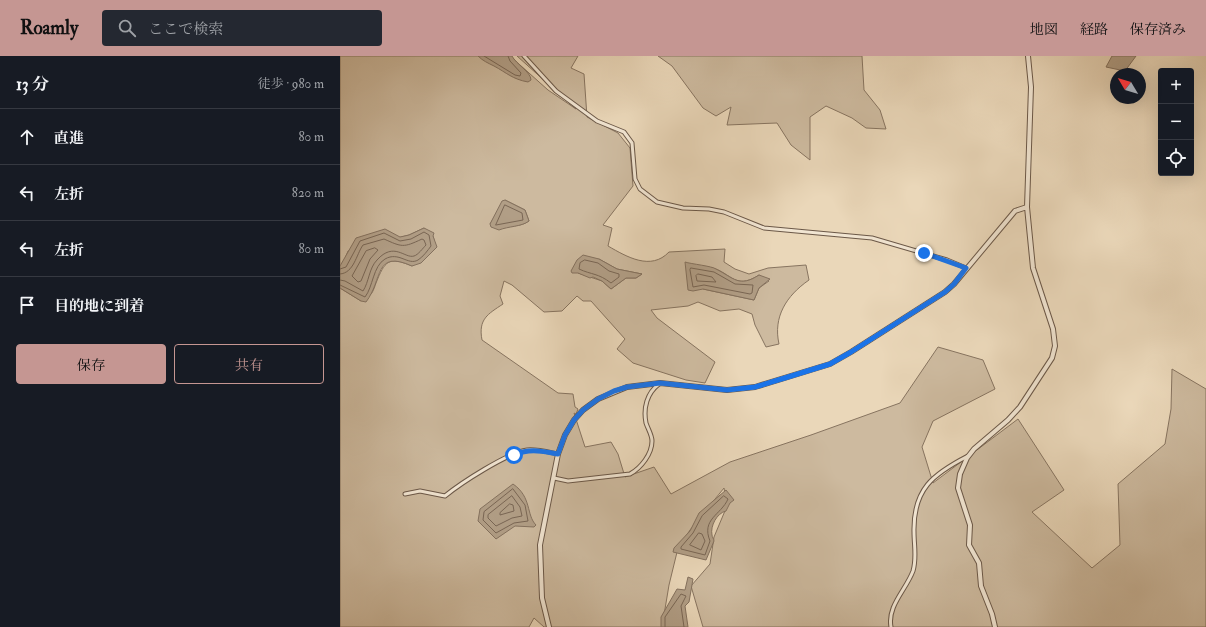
<!DOCTYPE html>
<html lang="ja">
<head>
<meta charset="utf-8">
<style>
  :root { --surface:#171b24; --page:#242831; --text:#f1f3f6; --muted:#9ea1a6; --line:#363941; --accent:#c59692 }
  body { margin:0; font-family:"IM FELL Double Pica","Noto Serif JP",serif; background:var(--page); color:var(--text) }
  .controls { position:absolute; right:12px; top:12px; display:grid; overflow:hidden; border-radius:4px; box-shadow:0 4px 16px #0002 }
  .controls button { width:36px; height:36px; display:grid; place-items:center; padding:0; border:0; border-bottom:1px solid var(--line); background:var(--surface); color:var(--text); font:20px sans-serif }
  .compass { position:absolute; left:770px; top:12px; width:36px; height:36px; border-radius:50%; background:var(--surface); box-shadow:0 4px 16px #0002; rotate:308deg }
  .stop { position:absolute; width:12px; height:12px; margin:-9px; border:3px solid #1a73e8; border-radius:50%; background:#fff }
  .stop.end { background:#1a73e8; border-color:#fff; box-shadow:0 1px 4px #0008 }
  .list { margin:0; padding:0; list-style:none }
  h2 { display:flex; justify-content:space-between; align-items:center; height:52px; margin:0; padding:0 16px; font-size:17px }
  h2 small { font-size:13px; font-weight:400; color:var(--muted) }
  .list li { display:grid; grid-template-columns:26px 1fr auto; gap:12px; align-items:center; box-sizing:border-box; height:56px; padding:0 16px; border-top:1px solid var(--line) }
  .list b { display:block; font-size:15px; white-space:nowrap }
  .list em { font-size:13px; font-style:normal; color:var(--muted) }
  .actions { display:flex; gap:8px; padding:12px 16px }
  .actions a { flex:1; padding:9px 0; border:1px solid var(--accent); border-radius:4px; text-align:center; font-size:14px; color:var(--accent) }
  .actions .main { background:var(--accent); color:#111 }
  .icon { flex:none; width:22px; height:22px; fill:none; stroke:currentColor; stroke-width:2; stroke-linecap:round; stroke-linejoin:round }
  .map { position:relative; flex:none; width:866px; height:571px; overflow:hidden }
  header { display:flex; align-items:center; gap:24px; box-sizing:border-box; height:56px; padding:0 20px; background:var(--accent); color:#111 }
  header strong { font-size:19px }
  nav { display:flex; gap:22px; margin-inline-start:auto; font-size:14px }
  .search { width:280px; height:36px; background:var(--page); display:flex; align-items:center; gap:10px; box-sizing:border-box; padding:0 14px; border-radius:4px; color:var(--muted); font-size:15px }
  main { display:flex }
  aside { flex:1; background:var(--surface) }
  .map>svg:first-child { display:block }
  .green { fill:#cdba9f; stroke:#877460; fill-rule:evenodd }
  .water { fill:#b19e86; stroke:#84715e }
  .lines { fill:none; stroke-linecap:round; stroke-linejoin:round }
  .shore { stroke:#796654; stroke-width:1 }
  .minor-casing { stroke:#6b5848; stroke-width:5 }
  .tertiary-casing { stroke:#6b5848; stroke-width:6 }
  .minor { stroke:#f1e5d2; stroke-width:3 }
  .tertiary { stroke:#f1e5d2; stroke-width:4 }
  .route { stroke:#1a73e8; stroke-width:5 }
</style>
</head>
<body>
<header>
<strong>Roamly</strong>
<div class="search"><svg class="icon" aria-label="search" viewBox="0 0 24 24"><circle cx="10" cy="10" r="6"/><path d="M15 15l6 6"/></svg>ここで検索</div>
<nav><a>地図</a><a>経路</a><a>保存済み</a></nav>
</header>
<main>
<aside>
<h2>13 分<small>徒歩 · 980 m</small></h2>
<ul class="list">
<li><svg class="icon" aria-label="ahead" viewBox="0 0 24 24"><path d="M12 20V5M6 11l6-6 6 6"/></svg><div><b>直進</b></div><em>80 m</em></li>
<li><svg class="icon" aria-label="left" viewBox="0 0 24 24"><path d="M17 20v-9H6M10 6l-5 5 5 5"/></svg><div><b>左折</b></div><em>820 m</em></li>
<li><svg class="icon" aria-label="left" viewBox="0 0 24 24"><path d="M17 20v-9H6M10 6l-5 5 5 5"/></svg><div><b>左折</b></div><em>80 m</em></li>
<li><svg class="icon" aria-label="arrive" viewBox="0 0 24 24"><path d="M6 21V4h12l-3 4 3 4H6"/></svg><div><b>目的地に到着</b></div></li>
</ul>
<div class="actions"><a class="main">保存</a><a>共有</a></div>
</aside>
<div class="map">
<svg width="866" height="571" viewBox="0 0 866 571">
  <rect width="100%" height="100%" fill="#ead7b9"/>
  <filter id="stains"><feTurbulence type="fractalNoise" baseFrequency=".005" numOctaves="4"/><feColorMatrix values="0 0 0 0 .2 0 0 0 0 .09 0 0 0 0 .02 0 0 0 .5 -.17"/></filter>
  <radialGradient id="worn" r=".72"><stop offset=".6" stop-color="#630" stop-opacity="0"/><stop offset="1" stop-color="#630" stop-opacity=".3"/></radialGradient>
  <!-- green -->
  <path class="green" d="M0,0H170L208,34L236,53L177,0H238L231,12L244,18L247,61L278,77L290,92L293,130L263,169L272,172L268,190C287,201 311,215 329,196L385,193L384,206L395,213L409,218L428,212L466,209L469,224C446,240 433,261 439,288L426,291L415,269L412,258L399,253L380,255L358,246L348,250L311,254L317,262L375,306L365,327L346,324L293,307L277,293L285,283L251,245H243L237,240L222,255L204,256L172,229L164,225L160,240L163,248C148,258 138,263 142,284L218,337L233,338L235,351L238,353L236,358L234,357L245,391L271,386L278,398L285,421L314,411L331,438L390,406L471,379L560,347L598,291L643,304L655,333L593,365L582,391L593,427L678,363L724,434L692,456L752,512L780,489L778,428L825,388L831,353L832,313L866,333V571H363L351,530L370,508L374,481L387,450L384,432L350,474L338,492L329,529L322,571H204L194,562L189,571H0V232L21,245C24,243 28,241 31,238C33,236 35,230 36,227C45,205 48,200 72,210L96,191L93,180L84,172L69,179L8,195L3,208L0,210ZM165,144L185,154L189,165C178,173 162,169 150,168ZM259,203L277,213L302,218L296,222H286L271,233L262,225L238,217ZM367,211C390,213 393,236 419,219L429,225L419,232L414,244L363,233Z
    M318,0H522L524,34L540,54L546,73L526,72L512,62L486,50L470,61V104L451,89L437,67L387,69L391,51L376,60L363,52L332,10Z"/>
  <!-- water -->
  <path class="water" d="M138,0H172C176,8 191,16 191,24L188,26C172,23 167,17 154,10C148,7 143,5 138,0Z
    M772,0H796L785,15L766,11Z
    M165,144L185,154L189,165C181,171 169,170 159,174L151,171L150,168L162,145Z
    M84,172L94,177L93,180L97,191L81,207L72,210C34,193 43,224 26,246L21,245L0,232V210L16,182L45,173L60,181L69,179Z
    M243,199L259,203L277,213L302,218L296,222H286L271,233L262,225L253,221L250,222L238,217H232L231,215L237,204Z
    M345,206C351,208 372,210 376,213C394,222 399,232 419,219L430,223L419,232L414,244L363,233L353,235L348,234Z
    M173,428C192,441 186,459 196,469L194,471L175,470L156,483L138,465L140,453Z
    M386,434L394,444L390,447L386,455C377,457 370,470 372,479C372,481 374,483 374,485L366,504L333,496L334,492L350,475L359,457Z
    M348,521L353,523L349,546L345,550L348,571H321V561L337,533L345,534Z"/>
  <g class="lines">
    <!-- shore -->
    <path class="shore" d="M144,0L175,19L180,20L181,17L170,5L168,0
      M165,149L182,157L183,164L156,169Z
      M35,192L38,194L30,203L21,225L18,226L12,220L26,195Z
      M245,204L258,207L269,215L279,218V221L271,227C258,217 252,219 239,213L240,207Z
      M351,212L374,216L395,228L413,229L412,237L410,238L364,229L353,231L350,214Z
      M0,213L6,211L20,185L44,177L60,185L71,183L84,176L89,179L91,190C88,194 83,201 78,204C68,210 59,195 45,203C33,210 33,231 25,241L0,229
      M0,218C14,217 16,199 23,189L44,183C62,191 63,192 82,183L84,184L86,189C83,192 78,199 74,200C65,203 54,185 37,204C29,212 29,226 23,235L5,225L0,224
      M358,218L372,221L376,226L357,225L356,220Z
      M173,433L185,449L188,465L174,467L156,477L143,464L144,456Z
      M172,440L180,451L182,460L172,462L156,470L148,462V459Z
      M384,440L388,443C381,459 361,463 370,485L365,499L341,493V491L353,477L362,460Z
      M170,448L173,449L174,455L160,459V457Z
      M359,477L362,478L365,485L361,494L350,489Z
      M325,571V561L341,538L346,540L341,550L344,571"/>
    <!-- minor casing -->
    <g class="minor-casing">
      <path id="minor" d="M184,0L216,35L257,65L284,76L292,87L295,123L300,133L317,146L343,152L369,153L384,156L424,172L532,182L607,204L626,212
        M214,422L228,425L290,418C301,412 312,398 312,385C312,379 308,373 306,367C303,352 307,337 319,328
        M65,438L80,435L105,440C121,427 167,397 187,394C197,393 208,396 218,398
        M551,571C547,550 566,534 573,515C577,502 574,490 574,476C573,433 593,418 628,400"/>
    </g>
    <!-- tertiary casing -->
    <g class="tertiary-casing">
      <path id="tertiary" d="M209,571L202,542L200,489L218,398L225,379L234,364L243,354L258,343L287,331L320,327L387,334L415,331L490,308L511,296L605,236L614,228L675,155L687,151
        M655,571L652,558L641,530L639,507L629,489L630,469L618,432L620,418L627,402L634,393L668,364L680,351L712,302L715,290L713,273L693,212L687,151L691,31L688,0"/>
    </g>
    <!-- minor -->
    <use href="#minor" class="minor"/>
    <!-- tertiary -->
    <use href="#tertiary" class="tertiary"/>
  </g>
  <g class="lines">
    <!-- route -->
    <path class="route" d="M174,399C190,392 201,395 218,398L225,379L234,364L243,354L258,343L274,335L287,331L320,327L387,334L415,331L448,321L490,308L511,296L605,236L614,228L626,212L584,197"/>
  </g>
  <rect width="100%" height="100%" filter="url(#stains)"/>
  <rect width="100%" height="100%" fill="url(#worn)"/>
</svg>
<div class="controls">
<button>+</button>
<button>−</button>
<button><svg class="icon" aria-label="locate" viewBox="0 0 24 24"><circle cx="12" cy="12" r="6"/><path d="M12 2v4M12 18v4M2 12h4M18 12h4"/></svg></button>
</div>
<svg class="compass" viewBox="-18 -18 36 36"><path d="M0-13l5 13h-10z" fill="#e53935"/><path d="M0 13l5-13h-10z" fill="#9ea1a6"/></svg>
<div class="stop" style="left:174px;top:399px"></div>
<div class="stop end" style="left:584px;top:197px"></div>
</div>
</main>
</body>
</html>
